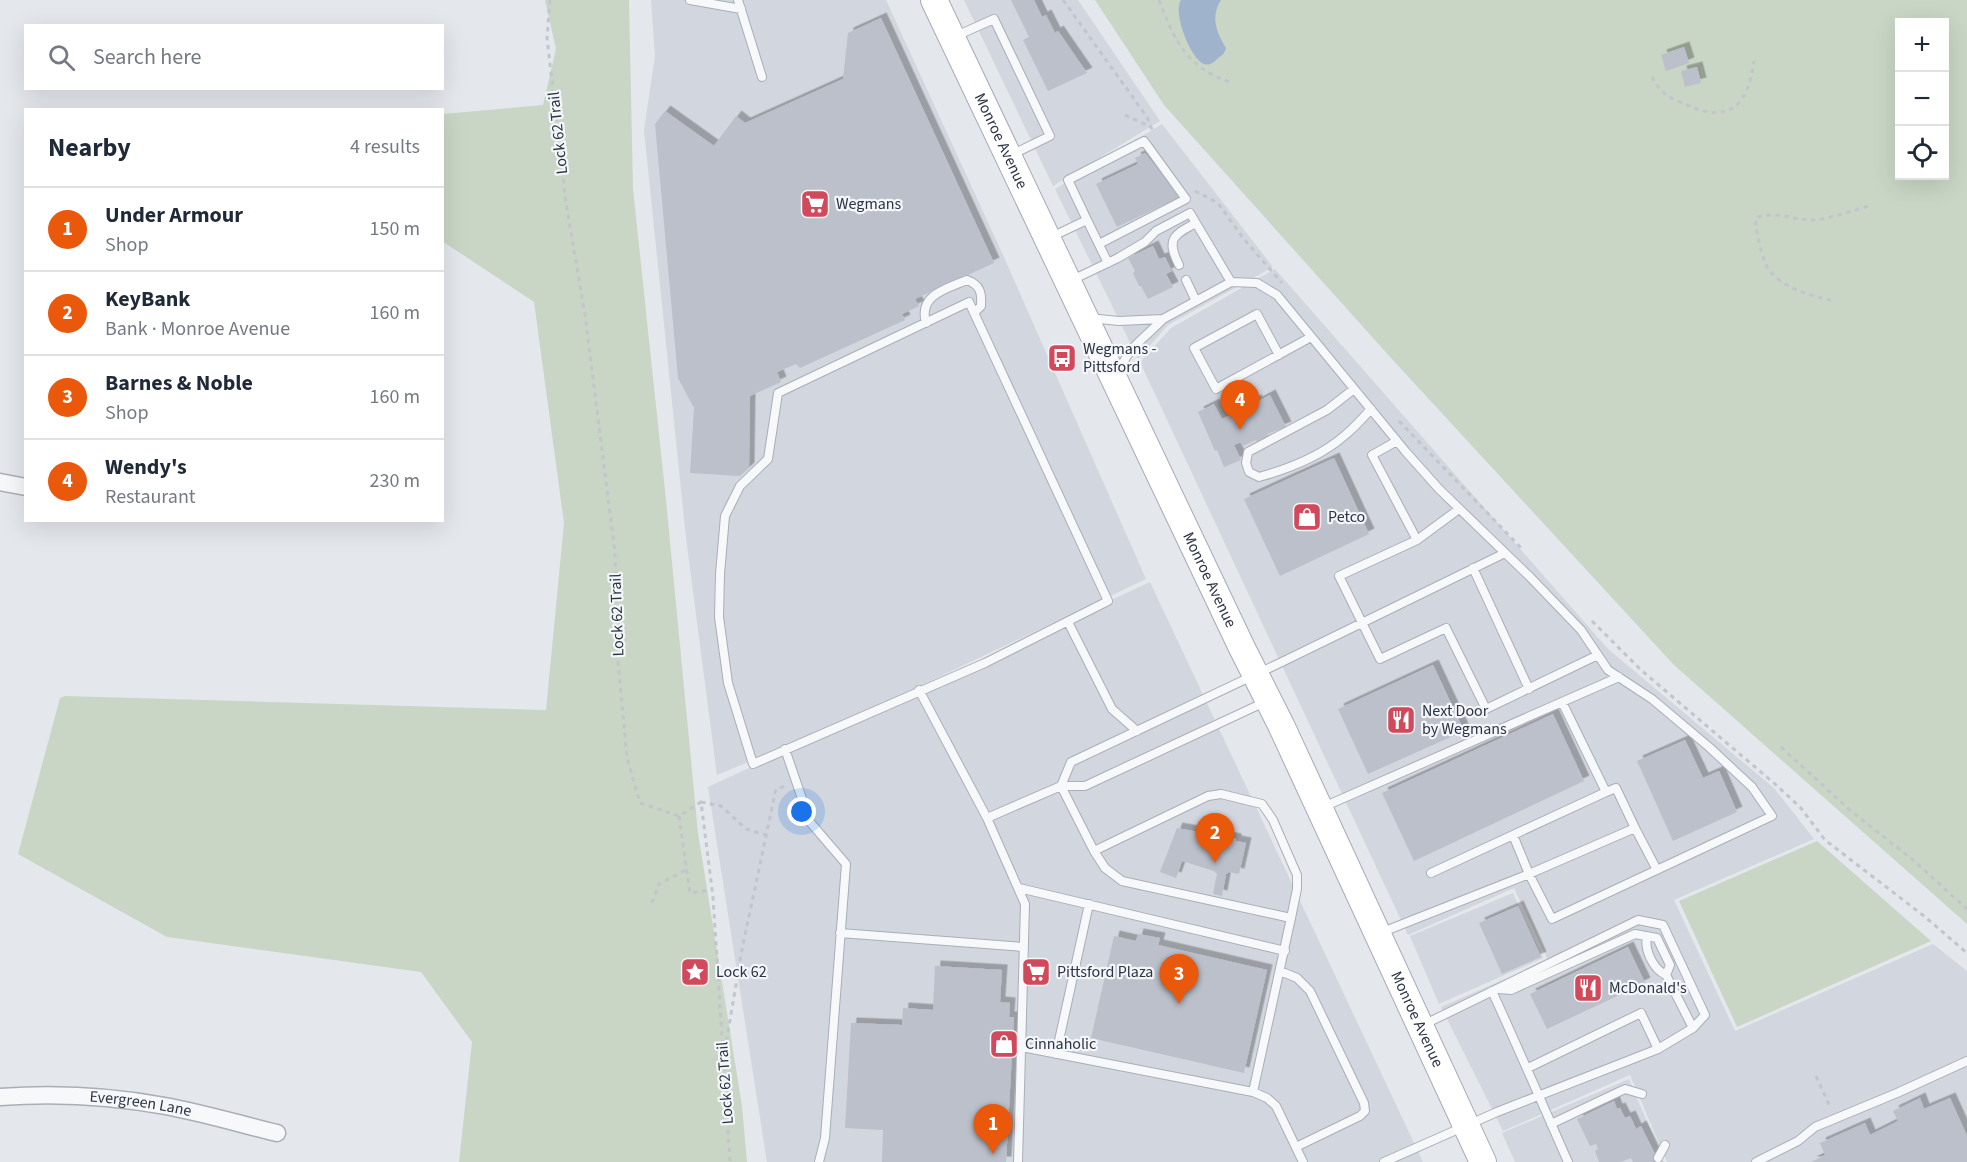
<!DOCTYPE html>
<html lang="en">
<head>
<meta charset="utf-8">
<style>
  :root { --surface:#fff; --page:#f2f2f3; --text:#1f2937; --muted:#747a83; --line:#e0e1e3; --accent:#ea580c }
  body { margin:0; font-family:"Source Sans 3",sans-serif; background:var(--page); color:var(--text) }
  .controls { position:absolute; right:18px; top:18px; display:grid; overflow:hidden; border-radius:0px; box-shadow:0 6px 24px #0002 }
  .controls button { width:54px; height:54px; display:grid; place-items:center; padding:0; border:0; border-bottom:2px solid var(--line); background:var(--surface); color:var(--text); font:30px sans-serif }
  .you { position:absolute; left:802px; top:812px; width:21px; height:21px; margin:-15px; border:4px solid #fff; border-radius:50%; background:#1a73e8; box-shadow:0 0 0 9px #1a73e833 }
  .badge { display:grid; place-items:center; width:39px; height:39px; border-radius:50%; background:var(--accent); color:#fff; font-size:20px; font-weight:700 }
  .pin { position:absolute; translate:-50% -50px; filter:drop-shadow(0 2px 3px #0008) }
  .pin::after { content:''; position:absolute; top:32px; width:21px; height:18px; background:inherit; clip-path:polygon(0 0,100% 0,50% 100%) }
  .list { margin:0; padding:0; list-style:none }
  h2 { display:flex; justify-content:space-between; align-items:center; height:78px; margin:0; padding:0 24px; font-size:26px }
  h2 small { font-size:20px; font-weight:400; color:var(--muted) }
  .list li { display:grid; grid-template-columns:39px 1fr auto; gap:18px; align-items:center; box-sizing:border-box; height:84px; padding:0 24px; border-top:2px solid var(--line) }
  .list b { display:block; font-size:22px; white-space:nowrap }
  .list p { margin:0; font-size:20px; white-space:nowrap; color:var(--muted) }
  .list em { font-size:20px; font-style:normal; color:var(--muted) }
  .icon { flex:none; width:33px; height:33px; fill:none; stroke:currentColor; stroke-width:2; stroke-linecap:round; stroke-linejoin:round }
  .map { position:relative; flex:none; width:1967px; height:1162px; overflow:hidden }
  .search { position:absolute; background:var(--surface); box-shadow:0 6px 24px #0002; left:24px; top:24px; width:420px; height:66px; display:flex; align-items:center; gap:15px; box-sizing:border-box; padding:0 21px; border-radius:0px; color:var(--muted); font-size:22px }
  .panel { position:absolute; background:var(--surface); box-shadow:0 6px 24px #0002; left:24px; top:108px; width:420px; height:414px; border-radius:0px }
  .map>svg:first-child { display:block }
  .built { fill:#d2d6de }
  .green { fill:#c9d6c5; fill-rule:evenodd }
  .water { fill:#9fb4cc }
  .building { fill:#bbc0ca; filter:url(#shadow) }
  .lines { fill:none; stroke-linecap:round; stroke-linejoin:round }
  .lane-casing { stroke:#a9aeb7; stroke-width:10 }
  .street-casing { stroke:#a9aeb7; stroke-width:19 }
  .primary-casing { stroke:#a3abb8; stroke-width:28 }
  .path { stroke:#c2c5cb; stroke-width:3; stroke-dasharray:4.5 4.5; stroke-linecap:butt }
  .lane { stroke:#f7f8fa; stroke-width:8 }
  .street { stroke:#f7f8fa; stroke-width:16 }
  .primary { stroke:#fff; stroke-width:26 }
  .labels { text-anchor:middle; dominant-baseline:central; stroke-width:4.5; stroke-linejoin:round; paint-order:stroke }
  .street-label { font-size:16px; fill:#2b3445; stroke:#f4f6f9 }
  .poi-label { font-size:16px; fill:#2b3445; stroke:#f4f6f9; text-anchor:start }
</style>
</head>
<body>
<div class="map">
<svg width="1967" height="1162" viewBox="0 0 1967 1162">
  <defs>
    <filter id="shadow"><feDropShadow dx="5.5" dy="-5.5" stdDeviation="0" flood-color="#0004"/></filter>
  </defs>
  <rect width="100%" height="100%" fill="#e4e7ec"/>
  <!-- built -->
  <path class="built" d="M651,0H886L1003,255L1146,579L835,726L717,775L686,538L644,130L655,56Z
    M964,0H1078L1160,121L1053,186Z
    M1162,124L1273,267L1168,325L1138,359L1055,189Z
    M1275,269L1608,649L1774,788L1814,839L1674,900L1735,1031L1933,944L1967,971V1162H1667L1630,1075L1503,1131L1441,1007L1548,960L1514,888L1408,935L1140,362L1171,328Z
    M1150,582L1423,1162H767L708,787Z
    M1513,893L1543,958L1439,1004L1410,936Z
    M1629,1079L1664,1162H1515L1502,1133Z"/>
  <!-- green -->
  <path class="green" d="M545,0H629L633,189L666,500L698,833L742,1106L747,1162H459L472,1042L421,972L167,937L18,854L60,698L65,696L546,710L564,523L534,302L442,241L443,114L543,105L556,49Z
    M1095,0H1967V924L1674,665L1391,358L1164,105ZM1900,22H1944V176H1900Z
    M1817,841L1931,941L1737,1027L1679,901Z"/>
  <!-- water -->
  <path class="water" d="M1181,0H1221C1210,17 1217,33 1226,48C1224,55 1222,55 1217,59C1214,62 1210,66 1204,64C1191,60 1172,12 1181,0Z"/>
  <!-- building -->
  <path class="building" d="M1011,0H1034L1042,17L1046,15L1055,33L1058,31L1087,73L1048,91L1023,40L1029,37Z
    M881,18L994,263L915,299L919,306L902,314L905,320L800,368L796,364L777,372L781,382L750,396L749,468L740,476L690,473L694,408L678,378L655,124L665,111L714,146L736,116L745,123L843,79L848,33Z
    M1684,47L1689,63L1666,71L1661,55Z
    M1697,67L1701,83L1685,87L1681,71Z
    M1145,153L1180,197L1117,227L1096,184L1138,164L1135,158Z
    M1153,246L1159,259L1165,257L1172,271L1166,274L1173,287L1148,299L1141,286H1139L1133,273L1135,271L1128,258Z
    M1270,395L1286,427L1267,434L1268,436L1257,442L1256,440L1243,446L1241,442L1234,445L1241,460L1224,467L1217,450L1215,451L1198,412L1214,404L1222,419L1236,412L1234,410L1256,400L1257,402Z
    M1334,458L1369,534L1280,576L1244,499Z
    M1433,665L1464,731L1368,774L1338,709Z
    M1553,714L1584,781L1414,861L1382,793Z
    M1685,740L1703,778L1719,771L1737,812L1673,841L1637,761Z
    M1177,828L1236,839V841L1246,843L1239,874L1229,872L1226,874L1222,896L1213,894L1217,874L1214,871L1182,861L1176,878L1160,872Z
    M1518,906L1541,957L1502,974L1479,923Z
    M1138,934L1160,938L1158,945L1267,970L1244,1073L1091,1038L1114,936L1136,941Z
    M1628,947L1645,983L1547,1029L1530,994Z
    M935,966L1002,970L1000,1002L1010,1003L1009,1017H1014L1006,1162H882L883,1130L845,1128L851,1023L902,1025L903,1008L933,1010Z
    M1920,1098L1924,1109L1950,1098L1967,1136V1162H1811L1825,1155L1820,1143L1865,1123L1870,1135L1898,1121L1893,1111Z
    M1614,1101L1617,1109L1620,1108L1625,1118L1630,1116L1636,1129L1641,1126L1659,1162H1633L1631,1158L1621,1162H1599L1595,1151L1598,1149L1596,1144L1590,1146L1577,1119Z"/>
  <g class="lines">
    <!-- lane casing -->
    <g class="lane-casing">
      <path id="lane" d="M690,0L741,9
        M738,0L762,77
        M956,36L994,19L1050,136L1011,155
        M1087,220L1068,180L1144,141L1186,199L1099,244
        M1049,238L1087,220L1108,263
        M1179,265C1166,239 1173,235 1196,223
        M1072,280L1118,258L1145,242L1156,231L1190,213L1231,282L1163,319
        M1186,280L1196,301
        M1231,282L1257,283L1277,295L1406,452L1439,489L1530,577L1581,630L1608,670L1652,699L1709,747L1752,787L1772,816L1552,919L1529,874L1380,933
        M969,302L1108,601L985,663L753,764L728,683L719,617L720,574L725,516L740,486L768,459L778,393Z
        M1089,318L1119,321L1163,319C1146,337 1125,349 1119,374
        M926,323C918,295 946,289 967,280C980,285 982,292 981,306L974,313
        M1279,355L1257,314L1194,348L1216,389L1311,337
        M1354,389L1327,410L1248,452L1246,463L1249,472L1259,477C1288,469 1321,456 1344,436C1354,428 1363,418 1371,409
        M1397,441L1372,455L1417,540L1339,576L1380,659L1446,628L1486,709L1598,655
        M1417,540L1459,509
        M1473,568L1529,689
        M1068,622L1112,709L1137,731
        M919,690L987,818L1025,904L1018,1162
        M1562,702L1619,677
        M785,749L810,822L846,864L825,1138L819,1162
        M1061,786L1094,851L1105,868L1122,881L1291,918L1297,889V875L1273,820L1262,804L1221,794L1208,796L1094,851
        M1061,786L1071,762L1284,661L1505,553
        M1321,808L1562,702L1606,792
        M987,818L1061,786H1085L1265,702
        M1635,828L1657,870
        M1431,873L1606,792L1616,788L1635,828L1529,874L1513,835
        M1019,888L1285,951
        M840,933L1024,947
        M1647,936C1644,950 1653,969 1666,975
        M1280,971L1297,978L1310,991L1364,1103L1365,1111L1360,1116L1296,1147
        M1499,989L1511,990L1635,934L1657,938L1670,965L1666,975L1693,1028
        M1492,991C1518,1048 1543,1105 1568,1162
        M1022,1047L1253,1092L1267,1098L1276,1106L1303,1162
        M1056,1054L1089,904
        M1528,1068L1641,1013L1658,1049
        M1253,1092L1291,918
        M1551,1124L1625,1089L1642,1094
        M1658,1158L1665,1145
        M1384,1162L1497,1112L1658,1049L1693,1028L1705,1015L1663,925L1638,920L1423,1025
        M1756,1162L1798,1141L1815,1127L1897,1093L1967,1061"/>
    </g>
    <!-- street casing -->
    <g class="street-casing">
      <g id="street">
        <path d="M0,482L26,487"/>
        <path id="s1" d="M0,1097C55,1093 111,1096 165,1106C203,1113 240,1124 277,1133"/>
      </g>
    </g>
    <!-- primary casing -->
    <g class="primary-casing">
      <g id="primary">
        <path id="s2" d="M934,0L1242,648L1281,725L1483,1162"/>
      </g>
    </g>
    <!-- path -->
    <path class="path" d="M550,0L547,38L566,203L585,315L615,553L618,662L627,758L640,803L679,816L701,802L713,897L730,1162
      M1063,0L1147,117L1153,132
      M1159,0C1174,40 1187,68 1230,82
      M1652,77C1662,95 1668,97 1687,105C1731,125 1748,104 1754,61
      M1125,115L1151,127
      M1195,191L1218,203L1243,238L1282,283
      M1831,300C1810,296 1780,287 1768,268C1764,261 1762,254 1760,246C1758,237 1755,228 1756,218C1775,210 1793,220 1812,220C1830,219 1854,210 1872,205
      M1399,421L1523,550
      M1592,621L1641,670L1775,784L1800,807L1825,840L1924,916L1967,953
      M1781,747L1852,812L1912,859L1967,909
      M701,802L721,806L746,829L766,835
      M679,816L690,893L712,890
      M652,903L659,884L686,870
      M725,1050L742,949L776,789L786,786
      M1816,1076L1830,1107"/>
    <!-- lane -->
    <use href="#lane" class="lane"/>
    <!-- street -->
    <use href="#street" class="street"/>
    <!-- primary -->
    <use href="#primary" class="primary"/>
  </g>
  <!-- icons -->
  <defs>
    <g id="supermarket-square" transform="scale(1.5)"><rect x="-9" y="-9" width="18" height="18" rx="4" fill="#d1495b" stroke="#f4f6f9"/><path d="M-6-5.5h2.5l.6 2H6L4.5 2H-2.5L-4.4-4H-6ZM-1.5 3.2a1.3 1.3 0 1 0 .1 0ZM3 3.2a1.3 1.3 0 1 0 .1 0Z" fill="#fff"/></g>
    <g id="bus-square" transform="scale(1.5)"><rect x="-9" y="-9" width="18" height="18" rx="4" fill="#d1495b" stroke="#f4f6f9"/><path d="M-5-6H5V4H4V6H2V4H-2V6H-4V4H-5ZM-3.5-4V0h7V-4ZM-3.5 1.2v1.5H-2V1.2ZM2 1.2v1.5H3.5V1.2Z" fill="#fff"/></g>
    <g id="shop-square" transform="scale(1.5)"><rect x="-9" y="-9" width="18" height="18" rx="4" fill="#d1495b" stroke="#f4f6f9"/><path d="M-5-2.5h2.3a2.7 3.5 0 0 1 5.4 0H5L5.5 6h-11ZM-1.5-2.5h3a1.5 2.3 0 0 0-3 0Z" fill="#fff"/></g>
    <g id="restaurant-square" transform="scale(1.5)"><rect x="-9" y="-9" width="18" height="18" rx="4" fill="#d1495b" stroke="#f4f6f9"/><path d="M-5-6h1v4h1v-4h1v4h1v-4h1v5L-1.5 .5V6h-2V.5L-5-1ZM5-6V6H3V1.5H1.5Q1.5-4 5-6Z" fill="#fff"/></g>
    <g id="sight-square" transform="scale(1.5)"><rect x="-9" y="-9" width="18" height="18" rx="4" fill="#d1495b" stroke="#f4f6f9"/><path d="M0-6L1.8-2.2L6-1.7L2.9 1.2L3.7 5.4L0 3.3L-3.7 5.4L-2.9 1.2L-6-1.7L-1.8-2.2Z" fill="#fff"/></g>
  </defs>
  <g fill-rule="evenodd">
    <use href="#supermarket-square" x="815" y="204"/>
    <use href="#bus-square" x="1062" y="358"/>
    <use href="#shop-square" x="1307" y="517"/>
    <use href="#restaurant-square" x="1401" y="720"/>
    <use href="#sight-square" x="695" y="972"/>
    <use href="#supermarket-square" x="1036" y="972"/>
    <use href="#restaurant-square" x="1588" y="988"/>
    <use href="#shop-square" x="1004" y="1044"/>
  </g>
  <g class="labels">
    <!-- street labels -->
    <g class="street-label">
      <text transform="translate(558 133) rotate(-96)">Lock 62 Trail</text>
      <text stroke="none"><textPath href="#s2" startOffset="156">Monroe Avenue</textPath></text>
      <text stroke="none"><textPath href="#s2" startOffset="642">Monroe Avenue</textPath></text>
      <text transform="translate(617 615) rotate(-92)">Lock 62 Trail</text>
      <text stroke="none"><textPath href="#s2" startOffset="1128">Monroe Avenue</textPath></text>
      <text transform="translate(725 1083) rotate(-94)">Lock 62 Trail</text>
      <text stroke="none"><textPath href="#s1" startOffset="141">Evergreen Lane</textPath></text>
    </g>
    <!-- poi labels -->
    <g class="poi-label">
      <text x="836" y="204">Wegmans</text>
      <text x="1083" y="349">Wegmans -<tspan x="1083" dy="18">Pittsford</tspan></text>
      <text x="1328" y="517">Petco</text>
      <text x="1422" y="711">Next Door<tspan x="1422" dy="18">by Wegmans</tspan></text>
      <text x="716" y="972">Lock 62</text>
      <text x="1057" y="972">Pittsford Plaza</text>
      <text x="1609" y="988">McDonald's</text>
      <text x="1025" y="1044">Cinnaholic</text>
    </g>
  </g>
</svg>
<div class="controls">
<button>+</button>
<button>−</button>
<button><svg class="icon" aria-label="locate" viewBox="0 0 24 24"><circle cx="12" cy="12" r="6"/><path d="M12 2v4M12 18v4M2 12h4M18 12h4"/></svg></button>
</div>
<div class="you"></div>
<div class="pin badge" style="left:993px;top:1154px">1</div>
<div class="pin badge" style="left:1215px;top:863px">2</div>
<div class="pin badge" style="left:1179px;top:1004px">3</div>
<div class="pin badge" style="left:1240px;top:430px">4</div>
<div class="search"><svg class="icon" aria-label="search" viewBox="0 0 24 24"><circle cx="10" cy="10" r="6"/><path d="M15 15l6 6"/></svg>Search here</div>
<section class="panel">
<h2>Nearby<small>4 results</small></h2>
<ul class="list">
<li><span class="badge">1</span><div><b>Under Armour</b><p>Shop</p></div><em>150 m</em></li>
<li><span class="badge">2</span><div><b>KeyBank</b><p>Bank · Monroe Avenue</p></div><em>160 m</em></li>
<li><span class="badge">3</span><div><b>Barnes &amp; Noble</b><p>Shop</p></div><em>160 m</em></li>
<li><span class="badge">4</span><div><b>Wendy's</b><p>Restaurant</p></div><em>230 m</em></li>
</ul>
</section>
</div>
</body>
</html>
